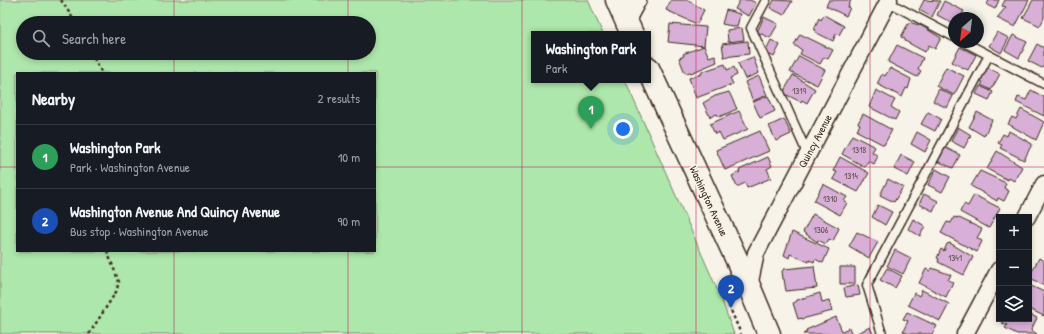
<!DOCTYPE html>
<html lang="en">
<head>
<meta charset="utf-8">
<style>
  :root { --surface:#171b24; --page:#242831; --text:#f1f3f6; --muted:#9ea1a6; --line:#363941; --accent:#1f6fb2 }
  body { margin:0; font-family:"Patrick Hand",sans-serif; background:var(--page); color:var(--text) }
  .controls { position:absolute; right:12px; bottom:12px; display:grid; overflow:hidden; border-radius:0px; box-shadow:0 2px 6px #0003 }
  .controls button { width:36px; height:36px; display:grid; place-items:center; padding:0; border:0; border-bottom:1px solid var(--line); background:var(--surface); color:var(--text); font:20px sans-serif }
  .compass { position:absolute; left:948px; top:12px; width:36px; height:36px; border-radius:50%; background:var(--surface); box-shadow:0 2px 6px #0003; rotate:208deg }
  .you { position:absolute; left:623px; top:129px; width:14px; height:14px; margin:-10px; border:3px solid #fff; border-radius:50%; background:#1a73e8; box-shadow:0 0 0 6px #1a73e833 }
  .badge { display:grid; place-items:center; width:26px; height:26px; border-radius:50%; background:var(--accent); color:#fff; font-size:13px; font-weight:700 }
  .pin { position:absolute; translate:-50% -33px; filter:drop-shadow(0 1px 2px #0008) }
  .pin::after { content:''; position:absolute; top:21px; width:14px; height:12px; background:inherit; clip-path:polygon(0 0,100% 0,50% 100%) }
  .popup { position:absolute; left:531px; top:31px; width:120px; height:52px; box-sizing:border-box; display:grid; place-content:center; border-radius:0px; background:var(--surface); filter:drop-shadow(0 1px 3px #0005); font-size:13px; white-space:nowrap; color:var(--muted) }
  .popup b { font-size:15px; color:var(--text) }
  .popup::after { content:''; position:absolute; left:50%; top:100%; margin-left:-8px; border:8px solid transparent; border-top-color:var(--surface) }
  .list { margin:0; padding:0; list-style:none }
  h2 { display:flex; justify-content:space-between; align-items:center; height:52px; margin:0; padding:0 16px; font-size:17px }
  h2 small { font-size:13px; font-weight:400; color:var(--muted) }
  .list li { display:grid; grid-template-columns:26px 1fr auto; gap:12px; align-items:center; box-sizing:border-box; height:64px; padding:0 16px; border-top:1px solid var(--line) }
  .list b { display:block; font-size:15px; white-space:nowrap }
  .list p { margin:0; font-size:13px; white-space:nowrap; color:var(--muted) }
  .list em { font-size:13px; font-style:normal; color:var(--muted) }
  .icon { flex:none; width:22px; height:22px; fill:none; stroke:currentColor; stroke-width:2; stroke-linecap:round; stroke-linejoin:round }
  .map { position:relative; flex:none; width:1044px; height:334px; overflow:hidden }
  .search { position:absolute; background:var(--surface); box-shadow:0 2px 6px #0003; left:16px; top:16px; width:360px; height:44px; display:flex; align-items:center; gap:10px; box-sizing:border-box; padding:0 14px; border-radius:22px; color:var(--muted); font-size:15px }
  .panel { position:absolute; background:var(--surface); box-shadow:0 2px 6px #0003; left:16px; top:72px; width:360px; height:180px; border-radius:0px }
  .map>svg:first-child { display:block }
  .green { fill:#aee7ab; stroke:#748864; fill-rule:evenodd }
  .building { fill:#d8b0d7; stroke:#3b2a1e }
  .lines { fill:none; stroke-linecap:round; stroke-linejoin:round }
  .lane-casing { stroke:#3b2a1e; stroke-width:11 }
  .street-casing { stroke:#3b2a1e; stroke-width:19 }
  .primary-casing { stroke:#3b2a1e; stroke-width:25 }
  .path { stroke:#3b2a1e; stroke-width:2.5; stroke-dasharray:3 3; stroke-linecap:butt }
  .lane { stroke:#f7f3e8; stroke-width:8 }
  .street { stroke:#f7f3e8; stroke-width:16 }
  .primary { stroke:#f7f3e8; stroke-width:22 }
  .grid { fill:none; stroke:#c2185b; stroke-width:1; stroke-opacity:0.55 }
  .labels { text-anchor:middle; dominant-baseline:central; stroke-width:3.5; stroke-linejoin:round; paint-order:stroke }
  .number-label { font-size:9px; fill:#624c4c }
  .street-label { font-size:11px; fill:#3b2a1e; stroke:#f7f3e8 }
</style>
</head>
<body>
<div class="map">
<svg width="1044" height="334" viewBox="0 0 1044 334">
  <rect width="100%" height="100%" fill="#f7f3e8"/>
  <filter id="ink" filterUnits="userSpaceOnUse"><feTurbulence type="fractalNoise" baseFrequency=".025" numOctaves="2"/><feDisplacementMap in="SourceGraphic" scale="8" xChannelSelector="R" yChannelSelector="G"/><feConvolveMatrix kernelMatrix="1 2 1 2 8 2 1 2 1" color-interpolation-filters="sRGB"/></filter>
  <g filter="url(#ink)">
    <!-- green -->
    <path class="green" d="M0,0H588L603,34H534V80H625L721,298L734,334H0ZM23,23H369V53H23ZM17,73H375V251H17Z"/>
    <!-- building -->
    <path class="building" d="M671,0H687L704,10L697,24L666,10Z
      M740,0H750L756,3L749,16L735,9Z
      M774,0L792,1L784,15L770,8Z
      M829,0H851L848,7L850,8L846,16L826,6Z
      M924,0L940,1L932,17L919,10Z
      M989,0H999L995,9L987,5Z
      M1005,0H1029L1015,27L997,18L1006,7L1002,6Z
      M1033,0H1044V18L1040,26L1023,18Z
      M944,1L964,11L960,18H954V24L937,15Z
      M726,10L740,14L737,27L722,24Z
      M824,15L844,26L839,35L836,34L833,41L815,32L816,30L814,29L819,18L821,20Z
      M764,17L778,24L770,38L757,32Z
      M909,22L922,26L941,38L935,49L929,45L925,52L905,41V39L901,37Z
      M670,24L706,27L704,46L668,42Z
      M742,28L744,40L728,42L727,30Z
      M997,32L1009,38L1001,53L989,46Z
      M800,34L833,50L828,59L824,57L820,64L800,54L802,50L794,45Z
      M1013,35L1027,42L1019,58L1005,50Z
      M771,40L780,45L774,57L765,52Z
      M748,41L749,54L724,57L722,44Z
      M1037,44L1044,48V65L1042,68L1028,61Z
      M897,45L923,58L918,69L921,71L917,77L888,62Z
      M704,46L709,57L715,55L717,62L691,73L690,72L685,73L679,58L684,56L683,54Z
      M960,47L976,55L968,70L952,62Z
      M799,56L825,70L817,85L790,72Z
      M753,57L759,73L745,79L738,63Z
      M725,64L727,70L734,67L737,75L730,78L733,84L696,98L689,78L702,74L701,72Z
      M946,67L964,76L954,95L936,86Z
      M987,67L1000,74L991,90L981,85L983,82L979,80Z
      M890,68L911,79L908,89L906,88L902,97L877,84L882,74L885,76Z
      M793,75L815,89L807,103L802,100L801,102L783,93Z
      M759,76L767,95L753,101L745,82Z
      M980,86L993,92L989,100L976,94Z
      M939,89L953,96L947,108L933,101Z
      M876,90L895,100L891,107L899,112L895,120L869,107Z
      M1031,90L1044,97V116L1016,102L1018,97L1026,100Z
      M729,92L737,109L719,117L717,114L710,117L703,103L715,96Z
      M768,96L775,111L760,118L753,102Z
      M1021,109L1044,122L1036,140L1008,124L1012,117L1016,119Z
      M739,111L748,129L723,140L719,132L715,134L710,124Z
      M928,112L941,119L935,131L921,124Z
      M977,112L992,120L984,136L969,127Z
      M863,114L892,130L884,145L857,131L860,124L858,123Z
      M784,119L791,134L776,141L769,126Z
      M958,127L971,135L964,148L951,141Z
      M760,131L769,151L725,170L716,150Z
      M1009,131L1032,144L1024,160L1000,148L1002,145L998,143L1003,134L1007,136Z
      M917,132L931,140L925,152L911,144Z
      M852,135L875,147L872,152L878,156L874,164L868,161L865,167L842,154Z
      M944,147L960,155L953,168L937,161Z
      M997,151L1022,167L1014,181L1009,178L1008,180L987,169Z
      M901,155L915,162L908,176L894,169Z
      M768,157L772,166L767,169L771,178L747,188L745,183L737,187L732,176L740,172L739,170Z
      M840,157L869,173L858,192L833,179L837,172L833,171Z
      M936,169L950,177L942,192L928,185Z
      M980,171L1006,183L1004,188L1009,191L1004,201L998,198L997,201L971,186Z
      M888,179L903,187L894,202L880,195Z
      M823,184L847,197L844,201L847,203L840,215L814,201Z
      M924,194L938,201L933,211L919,204Z
      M974,195L1000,208L989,228L960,212L964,204L968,206Z
      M878,205L892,212L885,225L872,217Z
      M813,214L839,228L833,241L829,239L826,244L818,240L817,242L803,232Z
      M954,217L957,218V217L982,229L977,238L982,241L977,252L941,233L947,222L951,223Z
      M913,219L925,226L920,236L908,229Z
      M792,232L829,249L823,263L815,259L814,262L809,260V262L790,254L789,258L784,255Z
      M857,232L878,242L869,258L849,246Z
      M950,243L973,257L964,275L938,262L939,259L937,258L941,249L944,251L947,244Z
      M895,250L911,258L903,274L887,266Z
      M1039,258L1044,261V286L1029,277Z
      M814,266L817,288L786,291L784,279H783L782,271L784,269Z
      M840,267H855V284H840Z
      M887,268L902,276L895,288L880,280Z
      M932,268L951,275L948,280L953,282L946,297L919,283L926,269L930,271Z
      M858,285L860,295L846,297L844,288Z
      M1029,285L1044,292V316L1029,309Z
      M922,290L949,304L940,321L908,305L914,293L919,296Z
      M820,293L822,302L829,300L832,311L802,319V318L798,319L793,303L797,301V300Z
      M907,312L937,326L932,334H909L903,331L908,321L903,319Z
      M1029,314L1037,318L1031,330L1037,334H1017L1005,328L1007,325L1002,323L1004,319H1029Z
      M836,317L842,331L849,328L852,334H803L807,332L806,330Z
      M870,327L873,334H855Z"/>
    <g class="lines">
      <!-- lane casing -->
      <g class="lane-casing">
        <path id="lane" d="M766,0L751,28L808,155
          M886,1L954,37
          M964,42L1044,84
          M882,334L867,285L989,55"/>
      </g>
      <!-- street casing -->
      <g class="street-casing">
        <path id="street" d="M626,22L638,0
          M1027,217L1044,184
          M749,286L756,253L889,0
          M965,334L999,270"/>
      </g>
      <!-- primary casing -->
      <g class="primary-casing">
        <path id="primary" d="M617,0L632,34
          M648,68L749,286L769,334"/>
      </g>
      <!-- path -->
      <path class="path" d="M61,0L76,23
        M91,53L102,73
        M733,297L727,301L741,334
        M89,334L116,292L119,282L107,251"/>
      <!-- lane -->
      <use href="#lane" class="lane"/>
      <!-- street -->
      <use href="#street" class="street"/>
      <!-- primary -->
      <use href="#primary" class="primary"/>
    </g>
  </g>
  <!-- grid -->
  <path class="grid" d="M174,0V23M348,0V23M522,0V334M696,0V334M870,0V334M174,53V73M348,53V73M0,167H17M375,167H1044M174,251V334M348,251V334"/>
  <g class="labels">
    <!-- number labels -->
    <g class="number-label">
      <text x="799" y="91">1319</text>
      <text x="859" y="150">1318</text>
      <text x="851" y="176">1314</text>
      <text x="830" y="199">1310</text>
      <text x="821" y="230">1306</text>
      <text x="955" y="258">1341</text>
    </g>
    <!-- street labels -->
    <g class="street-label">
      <text transform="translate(815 141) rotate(-62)">Quincy Avenue</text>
      <text transform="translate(709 201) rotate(65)">Washington Avenue</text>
    </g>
  </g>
</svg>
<div class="controls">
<button>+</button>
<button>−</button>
<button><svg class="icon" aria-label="layers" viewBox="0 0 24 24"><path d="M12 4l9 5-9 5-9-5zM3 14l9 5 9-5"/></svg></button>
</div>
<svg class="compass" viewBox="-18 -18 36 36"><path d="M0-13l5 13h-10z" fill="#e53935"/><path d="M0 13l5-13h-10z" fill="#9ea1a6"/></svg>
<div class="you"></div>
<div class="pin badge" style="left:591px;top:129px;background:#2e9e5b">1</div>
<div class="popup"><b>Washington Park</b>Park</div>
<div class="pin badge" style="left:731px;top:308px;background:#1a4fb4">2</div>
<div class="search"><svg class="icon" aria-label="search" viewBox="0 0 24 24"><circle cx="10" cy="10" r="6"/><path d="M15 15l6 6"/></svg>Search here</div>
<section class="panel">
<h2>Nearby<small>2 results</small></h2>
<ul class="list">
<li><span class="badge" style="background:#2e9e5b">1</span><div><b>Washington Park</b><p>Park · Washington Avenue</p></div><em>10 m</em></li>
<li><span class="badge" style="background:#1a4fb4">2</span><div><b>Washington Avenue And Quincy Avenue</b><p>Bus stop · Washington Avenue</p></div><em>90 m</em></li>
</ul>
</section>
</div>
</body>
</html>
